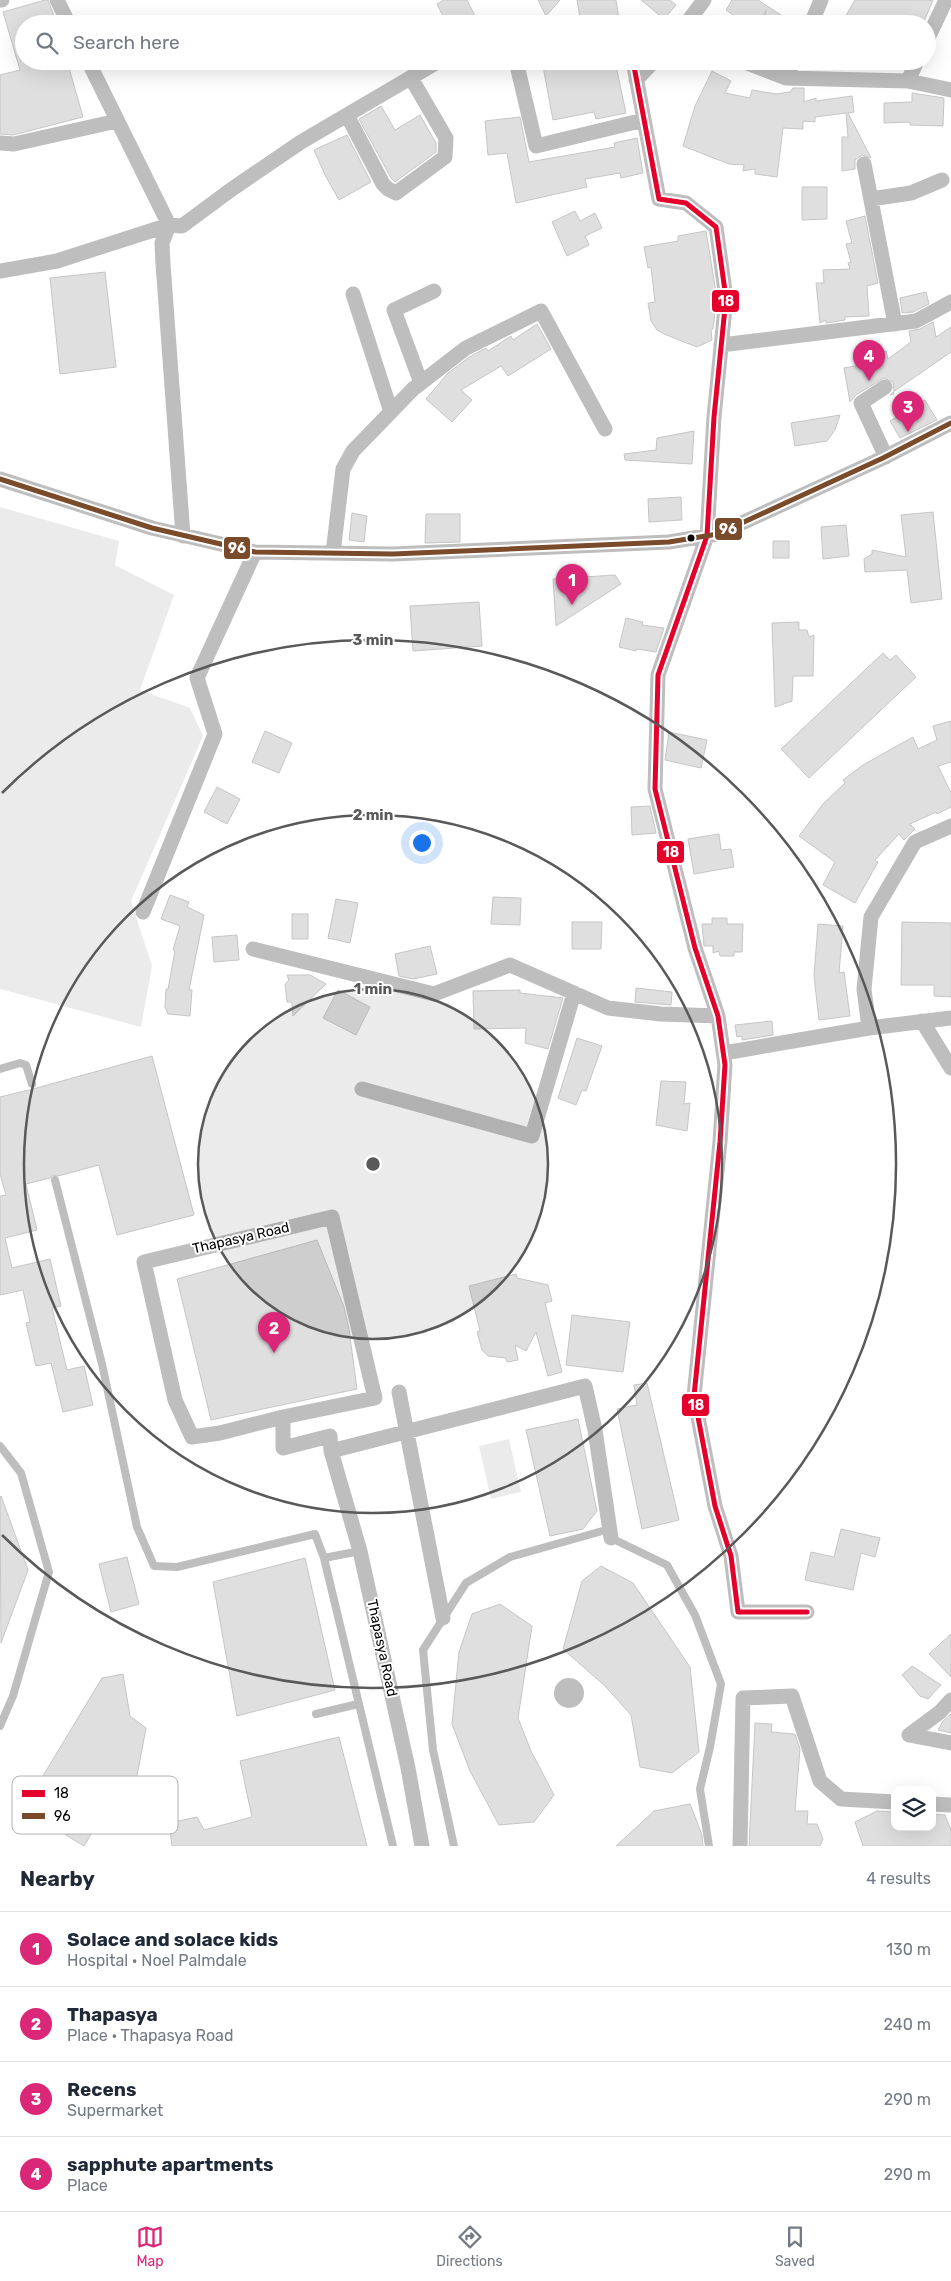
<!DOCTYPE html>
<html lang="en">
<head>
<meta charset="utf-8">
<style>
  :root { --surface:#fff; --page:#f2f2f3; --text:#1f2937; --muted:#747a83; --line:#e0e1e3; --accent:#db2777 }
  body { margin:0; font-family:Rubik,sans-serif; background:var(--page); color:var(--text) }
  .controls { position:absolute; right:15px; bottom:15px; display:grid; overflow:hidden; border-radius:10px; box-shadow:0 5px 20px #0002 }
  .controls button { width:45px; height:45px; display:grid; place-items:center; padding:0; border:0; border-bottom:1px solid var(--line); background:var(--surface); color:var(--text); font:25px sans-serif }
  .you { position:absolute; left:421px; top:842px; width:18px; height:18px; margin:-12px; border:4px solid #fff; border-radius:50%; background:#1a73e8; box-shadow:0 0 0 8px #1a73e833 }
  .badge { display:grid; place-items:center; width:32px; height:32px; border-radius:50%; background:var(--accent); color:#fff; font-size:16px; font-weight:700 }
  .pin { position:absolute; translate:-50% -41px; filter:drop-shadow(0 1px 2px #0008) }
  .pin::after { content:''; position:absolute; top:26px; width:18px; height:15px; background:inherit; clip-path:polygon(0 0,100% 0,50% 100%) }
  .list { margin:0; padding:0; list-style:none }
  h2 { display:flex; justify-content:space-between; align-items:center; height:65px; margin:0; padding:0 20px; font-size:21px }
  h2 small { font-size:16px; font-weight:400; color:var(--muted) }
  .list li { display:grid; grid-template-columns:32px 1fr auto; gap:15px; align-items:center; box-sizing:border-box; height:75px; padding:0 20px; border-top:1px solid var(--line) }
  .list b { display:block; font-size:19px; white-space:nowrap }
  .list p { margin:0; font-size:16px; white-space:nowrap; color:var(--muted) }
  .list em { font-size:16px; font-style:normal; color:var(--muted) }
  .icon { flex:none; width:28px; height:28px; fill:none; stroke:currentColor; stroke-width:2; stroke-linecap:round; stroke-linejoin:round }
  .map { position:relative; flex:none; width:951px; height:1846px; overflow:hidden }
  .search { position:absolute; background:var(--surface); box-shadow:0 5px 20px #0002; left:15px; right:15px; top:15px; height:55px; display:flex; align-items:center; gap:12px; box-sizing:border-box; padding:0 18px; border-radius:28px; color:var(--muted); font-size:19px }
  .sheet { height:365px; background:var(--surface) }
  nav { display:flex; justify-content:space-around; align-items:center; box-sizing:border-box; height:70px; border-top:1px solid var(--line); background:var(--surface); font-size:14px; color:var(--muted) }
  nav a { display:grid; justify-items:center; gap:2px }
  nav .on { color:var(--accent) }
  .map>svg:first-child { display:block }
  .green { fill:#ebebeb }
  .water { fill:#bebebe }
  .building { fill:#dfdfdf; stroke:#c6c6c6 }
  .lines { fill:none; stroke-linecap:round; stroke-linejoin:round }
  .lane { stroke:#bebebe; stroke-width:8 }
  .street { stroke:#bebebe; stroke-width:15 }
  .bus-1-casing { stroke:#fff; stroke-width:9 }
  .bus-2-casing { stroke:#fff; stroke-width:9 }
  .bus-1 { stroke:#e4002b; stroke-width:5 }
  .bus-2 { stroke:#7a4b2a; stroke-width:5 }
  .ring { fill:none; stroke:#595959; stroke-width:2.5 }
  .bus-dot { fill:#000; stroke:#fff; stroke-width:2 }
  .labels { text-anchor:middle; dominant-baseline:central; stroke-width:4; stroke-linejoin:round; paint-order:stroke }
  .street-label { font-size:14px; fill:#000; stroke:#fff }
  .key { fill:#fff; stroke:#b2b2b2; stroke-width:1 }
  .key-label { font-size:14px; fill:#000 }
  .centre { fill:#595959; stroke:#fff; stroke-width:2.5 }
  .ring-label { font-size:15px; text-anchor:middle; font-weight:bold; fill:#595959; stroke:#fff; stroke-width:4; stroke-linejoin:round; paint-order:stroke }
  .line-badge { stroke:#fff; stroke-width:2 }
  .badge-label { font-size:14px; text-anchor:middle; font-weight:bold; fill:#fff }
</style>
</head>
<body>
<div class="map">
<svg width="951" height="1846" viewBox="0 0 951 1846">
  <rect width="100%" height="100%" fill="#fff"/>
  <!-- green -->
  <path class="green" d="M0,507L119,541L115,565L174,595L140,690L190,708L203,736L131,901L152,966L141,1027L0,989Z
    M509,1439L521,1492L491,1499L479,1446Z"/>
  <!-- water -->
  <path class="water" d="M554 1693a15 15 0 1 1 30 0a15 15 0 1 1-30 0Z"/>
  <!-- building -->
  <path class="building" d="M45,0H48L57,24H24V61H67L83,117L13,135L0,134V75L20,70L3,12Z
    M444,0H467L479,24H447L437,4Z
    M538,0H560L546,16Z
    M577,0H616L619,19L581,24Z
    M641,0H670L676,5L664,19Z
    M732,0H758L795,24H764L766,10L760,24H727L733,15L726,10Z
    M855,0H933L923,24H841Z
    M542,61H615L626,113L596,119L594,112L553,120Z
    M712,71L731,81L725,93L750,98L752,90L776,94L790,92L793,88H804V102L816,98V101L852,96L854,112L848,113L871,158L862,155L855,160V169L842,171V137H848L846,113L815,117V122L803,121V129L783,128L777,177L755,174V169L743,171L744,165L729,164L683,146L695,106Z
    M912,93L944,98L943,126L910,125V122L884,123V103L912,102Z
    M381,106L395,130L420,115L436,143V152L395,182L391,178L359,119Z
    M520,117L529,162L615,147L614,143L637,138L643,173L621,178L620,173L585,179L587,187L516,203L507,153L488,155L485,121Z
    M347,135L371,182L339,200L325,175L314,150Z
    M802,187H827V219L802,220Z
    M575,211L580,221L595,213L602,228L585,236L589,245L567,256L552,222Z
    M865,216L878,283L867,286L869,316L845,317V320L826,323V320L820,323L816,283H824L823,270L850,269L848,263L851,262L846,244L852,243L846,221Z
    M706,231L717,298L713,329L711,330L712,340L697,347L664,334L657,330L651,321L648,303L655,302L651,267L648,268L644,247L678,241V236Z
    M105,272L116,367L60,374L50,278Z
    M926,292L929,304L913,312L902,313L900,298Z
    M933,322L936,337L951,327V352L893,392L894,394L890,395L894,391L893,382L884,378L856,395L850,402L844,368L860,365L858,356L886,351L888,359L911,342L909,331L920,329Z
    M537,324L551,349L508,376L501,366L461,390L472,400L452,422L426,399L448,373L471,356L486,348L488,351L511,336L513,340Z
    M925,400L937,420L900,438L890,421Z
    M840,415L835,430L827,441L795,446L791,423Z
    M694,431L692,464L625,460L624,454L656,450L657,438Z
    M681,497L682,520L649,522L648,499Z
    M933,512L942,599L911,603L907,570L865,572L864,559L872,554V550L906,557L901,515Z
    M352,513L367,516L364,542L349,540Z
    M426,514H460V542L425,543Z
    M846,525L849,556L823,559L821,527Z
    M773,541H789V558H773Z
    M615,575L621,584L556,626L553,579Z
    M479,602L482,646L413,651L410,606Z
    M626,618L643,622L642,625L664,628L656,652L637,649L636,651L619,647Z
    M799,622V630H807L809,637L814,635L813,676H793L792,701L775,707L772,623Z
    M883,653L890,660L896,655L916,677L809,778L781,749Z
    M951,721V762L938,766L951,793V807L937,814L936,812L910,824L915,829L904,840L899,834L875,860L878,862L855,903L823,885L835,862L799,836L823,804L845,783L843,780L863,765L913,737L918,749L937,740L933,726Z
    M265,731L292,743L279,773L252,762Z
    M669,732L707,740L701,768L665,760Z
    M217,787L240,799L227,824L204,812Z
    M650,806L656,833L632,835L631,807Z
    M719,834L721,850L731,849L734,867L694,874L688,839Z
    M170,895L189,902L187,907L204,915L189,990H192L190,1016L168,1014L165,1007L166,989H168L175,951L173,950L180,926L161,919Z
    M493,897L521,898L520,925L491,924Z
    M336,899L358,903L350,943L328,938Z
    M292,914H308V939H292Z
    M712,918H727V924H743L742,952H734V956H720L719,951L713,953V946H704L702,924H712Z
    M572,922H602L601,949H572Z
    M902,922L951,923V997L934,996V985H901Z
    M818,924L843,926L839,973L844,972L850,1016L819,1020L814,976Z
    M237,935L239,960L214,962L212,937Z
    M430,946L437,974L413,979L399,976L395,954Z
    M287,975H310L326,984L293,1016L292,1002H287L285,984L289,980Z
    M636,988L672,992L671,1005L635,1002Z
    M338,990L370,1007L356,1035L323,1018Z
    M520,990V993L563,998L548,1049L525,1043L526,1028L474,1029L473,991Z
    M772,1021L773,1035L742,1040V1036L737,1037L735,1025Z
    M577,1038L602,1046L586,1091L582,1090L576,1105L558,1098Z
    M152,1056L194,1215L117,1235L99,1165L58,1176L53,1175L50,1178L26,1184L37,1230L5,1238L12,1268L50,1259L61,1306L52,1308L67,1370L84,1366L93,1405L63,1412L51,1363L36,1366L26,1323L30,1322L23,1290L0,1295V1196L6,1195L0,1174V1097L33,1089Z
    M661,1081L686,1082L684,1104L690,1103L687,1131L656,1125Z
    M317,1240L344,1307L349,1329L357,1389L211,1420L177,1279Z
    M516,1274L517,1278L548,1285L552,1301L545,1303L562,1372L548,1376L536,1332L526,1351L515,1345L518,1360L507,1362L506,1358L488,1356L482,1350L477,1332L480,1331L469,1286Z
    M572,1315L630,1322L623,1372L566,1365Z
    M647,1383L679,1520L642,1529L617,1409L637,1405L634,1385Z
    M578,1419L597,1511L583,1529L550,1536L526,1430Z
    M1,1496L28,1570L1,1643L0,1497Z
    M841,1529L880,1538L875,1557L861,1553L853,1590L805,1580L811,1552L834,1557Z
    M127,1557L139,1604L111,1612L99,1564Z
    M305,1558L335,1690L237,1716L213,1582Z
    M601,1566L633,1583L690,1667L699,1752L672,1773L640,1767L631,1715L605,1686L563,1649L582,1581Z
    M500,1604L532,1626L518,1718L531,1751L554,1795L534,1822L499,1825L470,1771L452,1724L459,1652L472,1614Z
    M951,1634V1677L929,1654Z
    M912,1666L941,1685L928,1699L920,1696L902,1675Z
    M123,1674L130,1716L146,1728L137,1776L121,1806L109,1805L84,1846L23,1809L102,1678Z
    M951,1714V1733L938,1730L943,1721Z
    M755,1723L772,1724L771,1732L795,1734L800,1749L795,1811H808L807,1824H817L823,1839L820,1846H749Z
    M339,1737L367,1846H172L169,1823L197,1817L204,1830L252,1817L240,1761Z
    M690,1804L702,1835L703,1846H616L654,1811Z
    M877,1811L895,1812V1827H932V1814L945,1815L951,1830V1846H863L855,1822Z"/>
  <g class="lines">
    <!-- lane -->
    <path class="lane" d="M0,1069L20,1063L26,1065L32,1084
      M55,1180L102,1364L137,1527L154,1566L177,1567L315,1534L324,1558L360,1551
      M0,1446L21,1473L49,1572L13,1696L0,1726
      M324,1558L393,1846
      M316,1714L358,1704
      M454,1846L433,1750L423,1650L466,1583L510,1557L606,1530L611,1538L667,1565L695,1615L721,1684L710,1747L700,1789L709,1846"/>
    <!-- street -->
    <path class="street" d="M0,0H2
      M57,0L69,24
      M686,24L704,0
      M811,24L821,0
      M927,40L946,0
      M88,61L169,225L162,243L163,264L183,536
      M516,61L536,146L644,120
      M633,61L659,199L686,203L716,227L726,298L714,417L707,536L658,675L655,789L695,948L718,1016L725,1065L720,1142L694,1396L715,1506L731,1556L738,1612H807
      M742,61L786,78L908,81L917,61
      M786,78L794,61
      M636,80L654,61
      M908,81L951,90
      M347,115L383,184L388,189L396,193L445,157L446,138L411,78
      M0,143L14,144L117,121
      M864,164L895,324
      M871,199L911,193L942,180
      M0,271L57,261L169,225L182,226L232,189L301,142L439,61
      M353,294L391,412
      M721,345L916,321L951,302
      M421,383L394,310L434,291
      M885,387L861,403L886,457
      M0,479L152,528L255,552L393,554L669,542L718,534L883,458L951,423
      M333,553L343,469L353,451L413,389L466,348L541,311L605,429
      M143,912L215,734L197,678L255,552
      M253,949L434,994L510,965L608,1008L661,1014L718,1016
      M922,1021L951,1068
      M869,1028L864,989L871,917L915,842L951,826
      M724,1053L869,1028L951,1018
      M362,1089L532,1136L574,993
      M399,1392L443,1618
      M283,1417L375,1398L332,1217L144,1262L175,1400L192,1437L220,1433L283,1417V1448L330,1436L331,1451
      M909,1735L940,1712L951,1700
      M909,1735L951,1743
      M932,1804L951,1805
      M422,1846L408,1768L360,1551L331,1451L585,1386L595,1430L611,1538
      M740,1846L743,1698L792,1696L820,1781L841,1799L895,1802"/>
    <!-- bus-1 casing -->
    <g class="bus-1-casing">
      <path id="bus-1" d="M633,61L659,199L686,203L716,227L726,298L714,417L707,536L658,675L655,789L695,948L718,1016L725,1065L720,1142L694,1396L715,1506L731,1556L738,1612H807"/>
    </g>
    <!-- bus-2 casing -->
    <g class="bus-2-casing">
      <path id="bus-2" d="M0,479L152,528L255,552L393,554L669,542L718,534L883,458L951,423"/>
    </g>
    <!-- bus-1 -->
    <use href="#bus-1" class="bus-1"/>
    <!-- bus-2 -->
    <use href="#bus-2" class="bus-2"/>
  </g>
  <!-- distance rings -->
  <circle cx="373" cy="1164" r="175" fill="#595959" fill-opacity=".12"/>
  <g class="ring">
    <circle cx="373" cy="1164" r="175"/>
    <circle cx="373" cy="1164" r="349"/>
    <path d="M2 793A524 524 0 1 1 2 1535"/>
  </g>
  <!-- markers -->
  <circle class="bus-dot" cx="691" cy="538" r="4.5"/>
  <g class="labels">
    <!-- street labels -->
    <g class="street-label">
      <text transform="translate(241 1238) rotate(-13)">Thapasya Road</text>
      <text transform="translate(382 1648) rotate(78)">Thapasya Road</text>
    </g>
  </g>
  <!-- legend -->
  <rect x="12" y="1776" width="166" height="58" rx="8" class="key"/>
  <rect x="22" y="1790" width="23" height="7" fill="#e4002b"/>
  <rect x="22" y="1813" width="23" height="6" fill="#7a4b2a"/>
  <g class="key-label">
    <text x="54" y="1798">18</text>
    <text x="54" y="1821">96</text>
  </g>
  <circle cx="373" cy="1164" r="8" class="centre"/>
  <g class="ring-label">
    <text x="373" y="645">3 min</text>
    <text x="373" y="820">2 min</text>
    <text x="373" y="994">1 min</text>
  </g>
  <g class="line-badge">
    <rect x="711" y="289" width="29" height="24" rx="5" fill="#e4002b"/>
    <rect x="714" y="517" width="29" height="24" rx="5" fill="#7a4b2a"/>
    <rect x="223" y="536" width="28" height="24" rx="5" fill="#7a4b2a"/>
    <rect x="656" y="840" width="29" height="24" rx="5" fill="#e4002b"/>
    <rect x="681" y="1393" width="29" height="24" rx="5" fill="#e4002b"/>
  </g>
  <g class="badge-label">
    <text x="726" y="306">18</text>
    <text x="728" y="534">96</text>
    <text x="237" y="553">96</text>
    <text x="671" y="857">18</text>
    <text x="696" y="1410">18</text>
  </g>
</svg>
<div class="controls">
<button><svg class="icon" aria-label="layers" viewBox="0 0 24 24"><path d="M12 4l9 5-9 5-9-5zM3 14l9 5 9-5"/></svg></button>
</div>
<div class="you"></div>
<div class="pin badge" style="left:572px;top:605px">1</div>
<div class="pin badge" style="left:274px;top:1353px">2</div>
<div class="pin badge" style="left:908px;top:432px">3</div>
<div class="pin badge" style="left:869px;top:381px">4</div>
<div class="search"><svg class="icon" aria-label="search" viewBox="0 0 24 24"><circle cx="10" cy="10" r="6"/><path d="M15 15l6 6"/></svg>Search here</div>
</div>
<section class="sheet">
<h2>Nearby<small>4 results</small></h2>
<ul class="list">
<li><span class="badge">1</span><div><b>Solace and solace kids</b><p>Hospital · Noel Palmdale</p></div><em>130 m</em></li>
<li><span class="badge">2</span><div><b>Thapasya</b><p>Place · Thapasya Road</p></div><em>240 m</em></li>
<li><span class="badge">3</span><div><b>Recens</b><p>Supermarket</p></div><em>290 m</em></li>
<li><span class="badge">4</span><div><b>sapphute apartments</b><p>Place</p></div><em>290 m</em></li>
</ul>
</section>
<nav>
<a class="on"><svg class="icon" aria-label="map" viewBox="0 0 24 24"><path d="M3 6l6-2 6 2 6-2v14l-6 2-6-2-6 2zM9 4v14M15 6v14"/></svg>Map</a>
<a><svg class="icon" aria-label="directions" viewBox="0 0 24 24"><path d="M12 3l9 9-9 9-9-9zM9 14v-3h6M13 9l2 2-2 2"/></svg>Directions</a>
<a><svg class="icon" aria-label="saved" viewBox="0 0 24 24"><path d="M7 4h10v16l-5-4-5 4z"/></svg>Saved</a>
</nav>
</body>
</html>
